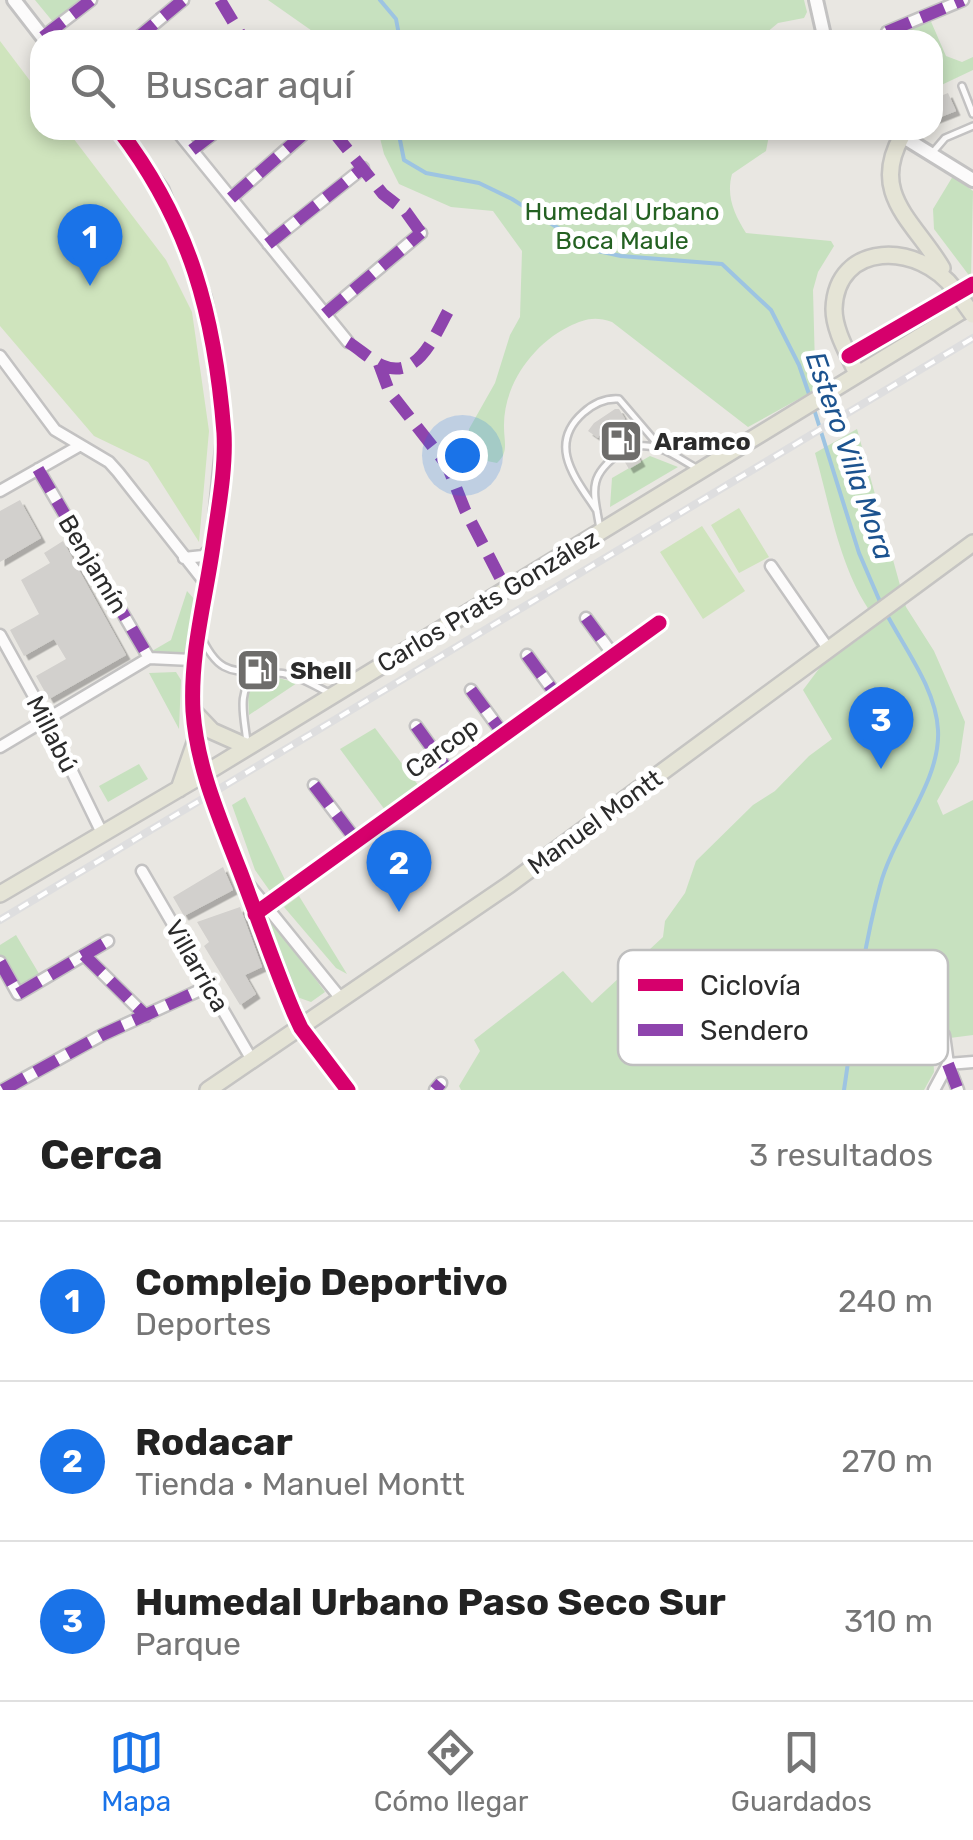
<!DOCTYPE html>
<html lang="es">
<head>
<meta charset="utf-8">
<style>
  :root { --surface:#fff; --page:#f6f6f6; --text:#222; --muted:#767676; --line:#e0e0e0; --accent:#1a73e8 }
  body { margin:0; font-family:Rubik,sans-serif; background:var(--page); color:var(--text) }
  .you { position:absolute; left:462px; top:455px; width:35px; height:35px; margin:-25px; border:8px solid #fff; border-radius:50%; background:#1a73e8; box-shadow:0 0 0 15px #1a73e833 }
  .badge { display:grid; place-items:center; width:65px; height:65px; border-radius:50%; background:var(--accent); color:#fff; font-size:32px; font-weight:700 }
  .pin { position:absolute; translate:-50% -82px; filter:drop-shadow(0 2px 5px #0008) }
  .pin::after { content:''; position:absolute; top:52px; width:35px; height:30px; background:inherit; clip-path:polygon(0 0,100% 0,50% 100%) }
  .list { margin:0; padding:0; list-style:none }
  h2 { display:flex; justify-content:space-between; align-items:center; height:130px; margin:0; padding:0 40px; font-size:42px }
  h2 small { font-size:32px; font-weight:400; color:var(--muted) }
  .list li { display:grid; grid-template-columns:65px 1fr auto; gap:30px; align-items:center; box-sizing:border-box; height:160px; padding:0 40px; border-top:2px solid var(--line) }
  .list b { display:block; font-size:38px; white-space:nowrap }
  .list p { margin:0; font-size:32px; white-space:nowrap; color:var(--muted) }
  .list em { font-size:32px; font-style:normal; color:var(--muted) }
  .icon { flex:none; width:55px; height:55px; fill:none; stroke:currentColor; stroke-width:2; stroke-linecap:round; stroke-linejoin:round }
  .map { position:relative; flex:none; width:973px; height:1090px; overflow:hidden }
  .search { position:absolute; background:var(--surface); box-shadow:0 5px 15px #0003; left:30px; right:30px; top:30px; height:110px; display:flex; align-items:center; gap:25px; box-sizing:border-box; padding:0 35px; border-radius:30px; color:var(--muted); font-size:38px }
  .sheet { height:610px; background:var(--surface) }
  nav { display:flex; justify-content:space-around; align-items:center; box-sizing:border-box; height:140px; border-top:2px solid var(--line); background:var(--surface); font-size:28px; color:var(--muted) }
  nav a { display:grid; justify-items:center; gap:5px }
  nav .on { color:var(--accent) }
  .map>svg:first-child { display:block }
  .green { fill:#c7e1bf }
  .pitch { fill:#cfe4bd }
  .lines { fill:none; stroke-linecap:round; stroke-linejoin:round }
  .stream { stroke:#9dc4e2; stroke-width:4 }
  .building { fill:#d2d0cd; filter:url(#shadow) }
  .service-casing { stroke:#c3c2c2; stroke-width:10 }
  .minor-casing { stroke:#c3c2c2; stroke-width:15 }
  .tertiary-casing { stroke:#c3c2c2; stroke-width:18 }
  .primary-casing { stroke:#c5c4c2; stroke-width:20 }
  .service { stroke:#fcfbfb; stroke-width:5 }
  .minor { stroke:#fcfbfb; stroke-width:10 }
  .tertiary { stroke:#fcfbfb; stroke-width:12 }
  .primary { stroke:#e5e4d6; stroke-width:15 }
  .rail-casing { stroke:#dededf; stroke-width:8 }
  .rail { stroke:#fff; stroke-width:4; stroke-dasharray:11; stroke-linecap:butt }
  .primary-bridge-casing { stroke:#c5c4c2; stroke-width:20; stroke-linecap:butt }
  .primary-bridge { stroke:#e5e4d6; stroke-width:15 }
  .quiet { stroke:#8e44ad; stroke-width:12; stroke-dasharray:25 12; stroke-linecap:butt }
  .cycleway-casing { stroke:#fff; stroke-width:21 }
  .cycleway { stroke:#d6006c; stroke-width:15 }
  .labels { text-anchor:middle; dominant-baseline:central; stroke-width:10; stroke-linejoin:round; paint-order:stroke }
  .park-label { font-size:25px; fill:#246122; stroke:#fff }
  .poi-label { font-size:25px; font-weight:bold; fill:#2b2b2b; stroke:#fff; text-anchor:start }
  .street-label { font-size:25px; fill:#2b2b2b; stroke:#fff }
  .water-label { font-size:28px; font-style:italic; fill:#1c538f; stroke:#fff }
  .key { fill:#fff; stroke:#bfbfbf; stroke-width:2.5 }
  .key-label { font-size:28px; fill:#2b2b2b }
</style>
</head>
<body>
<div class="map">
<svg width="973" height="1090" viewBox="0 0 973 1090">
  <defs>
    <filter id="shadow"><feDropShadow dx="4.5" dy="4.5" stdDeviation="0" flood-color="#0004"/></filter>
  </defs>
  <rect width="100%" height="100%" fill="#e9e7e2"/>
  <!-- green -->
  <path class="green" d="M35,0H93L58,28Z
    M268,0H804L807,12L804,18L778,23L758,40H325Z
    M929,17L946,56L962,62L973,57V70L933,89V40H895L891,33Z
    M378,130H770L766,151L732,174C726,196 734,214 746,233L831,241L834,246L818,272L813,290L815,367L818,383L815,390L748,427L612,322C594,316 585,319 568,327C532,345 503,386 504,427C504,442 509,452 497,463L487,461L469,445V429L495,383L510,335L520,317L522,251L493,211L451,207L399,184L384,154Z
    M953,176L973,191L971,278L934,229L933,209Z
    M857,429L906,607L934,651L965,722L959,762L937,801L943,815L973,800V1035L950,1038L933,1049L934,1072L924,1090H461L459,1086L480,1051L474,1040L563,971L592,1003L663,937L665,921L685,893L696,861L753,805L775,791L809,756L832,739L803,690L821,666L859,639L877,621C840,574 831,509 815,453Z
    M650,456L678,467L610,507L612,478Z
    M187,591L196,601L184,653L153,655L152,651L171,640Z
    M176,672L181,680L179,729L149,673Z
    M275,677L297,683L249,715L248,692Z
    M375,728L418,785L385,810L340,749Z
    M139,764L148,779L108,802L99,786Z
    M245,797L287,884L272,894L255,870L232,805Z
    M299,896L347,974L336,968L284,907Z
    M266,911L325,992L311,1002L297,997L260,915Z
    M16,935L41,977L19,990L0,958V945Z"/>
  <!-- pitch -->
  <path class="pitch" d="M0,41L40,94V130H67L166,260L192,312L209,431L199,542L148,462L94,436L0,326Z
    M739,508L769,557L739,573L711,525Z
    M702,526L745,591L703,619L660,552Z"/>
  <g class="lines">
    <!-- stream -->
    <path class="stream" d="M380,0L396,19L400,40
      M398,130L404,160L426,173L479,183L512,199L593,250L621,256L722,264L771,310L799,365L810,397
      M813,406L859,553L881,604
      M844,1090C854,1023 862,952 880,886C893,835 941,782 938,730C936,689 905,649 886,613"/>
  </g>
  <!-- building -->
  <path class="building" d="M948,93L956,111L933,120V99Z
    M615,409H619L625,419L607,428L605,425L598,438L588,431L594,423Z
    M627,437L628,450L636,453L641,462L629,469L623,459L625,450L615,444Z
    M20,500L41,538L0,562V511Z
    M63,541L126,655L49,699L36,676L66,659L54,639L24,656L10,630L39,614L21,580L50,563L44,553Z
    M223,867L233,890L184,916L173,897Z
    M240,907L262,967L245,975L256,994L240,1005L204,946L209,942L197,922Z"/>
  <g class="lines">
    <!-- service casing -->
    <g class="service-casing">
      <path id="service" d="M962,86L973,114
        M933,152L945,138L973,126
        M633,447C658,441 676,457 698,469
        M597,511C577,480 546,446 583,413C593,404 606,398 619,399L660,447
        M600,529C594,492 586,477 620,453
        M200,634C221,682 238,668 278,673C296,674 315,686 331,694
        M247,743C245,719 235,690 257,674"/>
    </g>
    <!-- minor casing -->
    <g class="minor-casing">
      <path id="minor" d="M887,32L963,0
        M43,37L91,0
        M135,40L183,0
        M176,130L348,342
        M192,150L218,130
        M231,198L306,132
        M268,244L363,168
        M325,314L421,233
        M0,356L55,430L109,462L118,472L207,585
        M38,469L149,658
        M0,491L79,446
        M184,558L203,556L213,546
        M771,566L829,650
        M586,618L614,656
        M0,635L46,718L102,833
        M527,655L557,696
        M471,690L504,735
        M416,726L450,773
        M0,747L149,658L192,660
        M314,785L356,840
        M142,871L252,1060
        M245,880L342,1000
        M255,914L659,623
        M84,955L146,1016
        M0,962L18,994L108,941
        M301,1028L348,1090
        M944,1035L948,1064L958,1090
        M948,1064L973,1062
        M3,1090L102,1035L209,986
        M435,1090L441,1083
        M934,1090L948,1064"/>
    </g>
    <!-- tertiary casing -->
    <g class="tertiary-casing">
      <path id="tertiary" d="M14,0L45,40
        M816,0L825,40
        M119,130L162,190L204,297L210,325L224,434L213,546L192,660L196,740L213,801L301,1028
        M892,130L973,180"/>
    </g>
    <!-- primary casing -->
    <g class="primary-casing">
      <path id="primary" d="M902,136C869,194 914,221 942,268
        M857,374C849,355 834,331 834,309C836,241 919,241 955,290
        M193,711L212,731L248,747
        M179,789L196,740
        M0,894L204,774L973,304
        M208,1090L510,884L973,543"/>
    </g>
    <!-- service -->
    <use href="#service" class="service"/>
    <!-- minor -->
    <use href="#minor" class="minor"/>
    <!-- tertiary -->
    <use href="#tertiary" class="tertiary"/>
    <!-- primary -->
    <use href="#primary" class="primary"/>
    <!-- rail casing -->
    <g class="rail-casing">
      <path id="rail" d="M0,920L973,338"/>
    </g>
    <!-- rail -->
    <use href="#rail" class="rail"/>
    <!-- primary-bridge casing -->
    <g class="primary-bridge-casing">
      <path id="primary-bridge" d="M955,290L973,315"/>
    </g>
    <!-- primary-bridge -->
    <use href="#primary-bridge" class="primary-bridge"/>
    <!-- quiet -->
    <path class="quiet" d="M220,0L244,40
      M887,32L963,0
      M43,37L91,0
      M135,40L183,0
      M332,130L383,194L406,212L421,233V225
      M192,150L218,130
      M231,198L306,132
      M268,244L363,168
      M325,314L421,233
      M348,342C359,349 370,359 381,365C421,383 437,327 453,303
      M379,364L389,391L447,465L465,510L506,589
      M38,469L149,658
      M586,618L614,656
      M527,655L557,696
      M471,690L504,735
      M416,726L450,773
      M314,785L356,840
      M84,955L146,1016
      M0,962L18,994L108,941
      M948,1064L958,1090
      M3,1090L102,1035L209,986
      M435,1090L441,1083"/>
    <!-- cycleway casing -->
    <g class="cycleway-casing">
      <path id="cycleway" d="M119,130C191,224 215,317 224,433C226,470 218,510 213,546C205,602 190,654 193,711C197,768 220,819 240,871C258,918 274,966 294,1013L301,1028L348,1090
        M849,356L973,284
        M255,914L659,623"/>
    </g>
    <!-- cycleway -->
    <use href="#cycleway" class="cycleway"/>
  </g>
  <!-- icons -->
  <defs>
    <g id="fuel-square" transform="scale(2.25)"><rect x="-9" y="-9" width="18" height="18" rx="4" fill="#6e6d6b" stroke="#fff"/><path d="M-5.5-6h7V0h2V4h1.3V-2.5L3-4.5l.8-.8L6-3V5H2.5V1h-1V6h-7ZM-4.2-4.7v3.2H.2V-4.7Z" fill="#fff"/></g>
  </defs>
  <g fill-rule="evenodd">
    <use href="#fuel-square" x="621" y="441"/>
    <use href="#fuel-square" x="258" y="670"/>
  </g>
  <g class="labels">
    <!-- park labels -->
    <g class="park-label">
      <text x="622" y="211">Humedal Urbano<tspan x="622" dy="29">Boca Maule</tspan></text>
    </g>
    <!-- poi labels -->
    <g class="poi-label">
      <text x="654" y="441">Aramco</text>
      <text x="290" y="670">Shell</text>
    </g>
    <!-- street labels -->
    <g class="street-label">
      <text transform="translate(93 564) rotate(59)">Benjamín</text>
      <text transform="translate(488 601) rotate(-31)">Carlos Prats González</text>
      <text transform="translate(52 734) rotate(63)">Millabú</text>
      <text transform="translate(442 748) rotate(-36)">Carcop</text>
      <text transform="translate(595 822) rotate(-36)">Manuel Montt</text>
      <text transform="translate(197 966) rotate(60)">Villarrica</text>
    </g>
    <!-- water labels -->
    <g class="water-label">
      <text transform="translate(850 456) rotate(71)">Estero Villa Mora</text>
    </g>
  </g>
  <!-- legend -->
  <rect x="618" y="950" width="330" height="115" rx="15" class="key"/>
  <rect x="638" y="979" width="45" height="12" fill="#d6006c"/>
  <rect x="638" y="1024" width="45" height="12" fill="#8e44ad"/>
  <g class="key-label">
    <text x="700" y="995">Ciclovía</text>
    <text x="700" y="1040">Sendero</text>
  </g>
</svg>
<div class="you"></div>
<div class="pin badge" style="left:90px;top:286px">1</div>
<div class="pin badge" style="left:399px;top:912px">2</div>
<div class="pin badge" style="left:881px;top:769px">3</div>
<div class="search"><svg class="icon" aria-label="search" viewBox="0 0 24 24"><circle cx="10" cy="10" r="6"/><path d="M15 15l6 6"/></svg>Buscar aquí</div>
</div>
<section class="sheet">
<h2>Cerca<small>3 resultados</small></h2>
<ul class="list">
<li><span class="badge">1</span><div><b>Complejo Deportivo</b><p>Deportes</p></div><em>240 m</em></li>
<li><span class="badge">2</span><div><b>Rodacar</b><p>Tienda · Manuel Montt</p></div><em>270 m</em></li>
<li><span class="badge">3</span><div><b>Humedal Urbano Paso Seco Sur</b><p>Parque</p></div><em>310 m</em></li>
</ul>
</section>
<nav>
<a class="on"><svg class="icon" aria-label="map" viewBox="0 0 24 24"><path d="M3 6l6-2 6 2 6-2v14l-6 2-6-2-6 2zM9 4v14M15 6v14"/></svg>Mapa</a>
<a><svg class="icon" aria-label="directions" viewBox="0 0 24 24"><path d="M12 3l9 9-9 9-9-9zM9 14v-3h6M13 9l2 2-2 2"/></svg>Cómo llegar</a>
<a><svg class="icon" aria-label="saved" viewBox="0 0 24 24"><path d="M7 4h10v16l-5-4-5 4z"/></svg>Guardados</a>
</nav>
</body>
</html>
